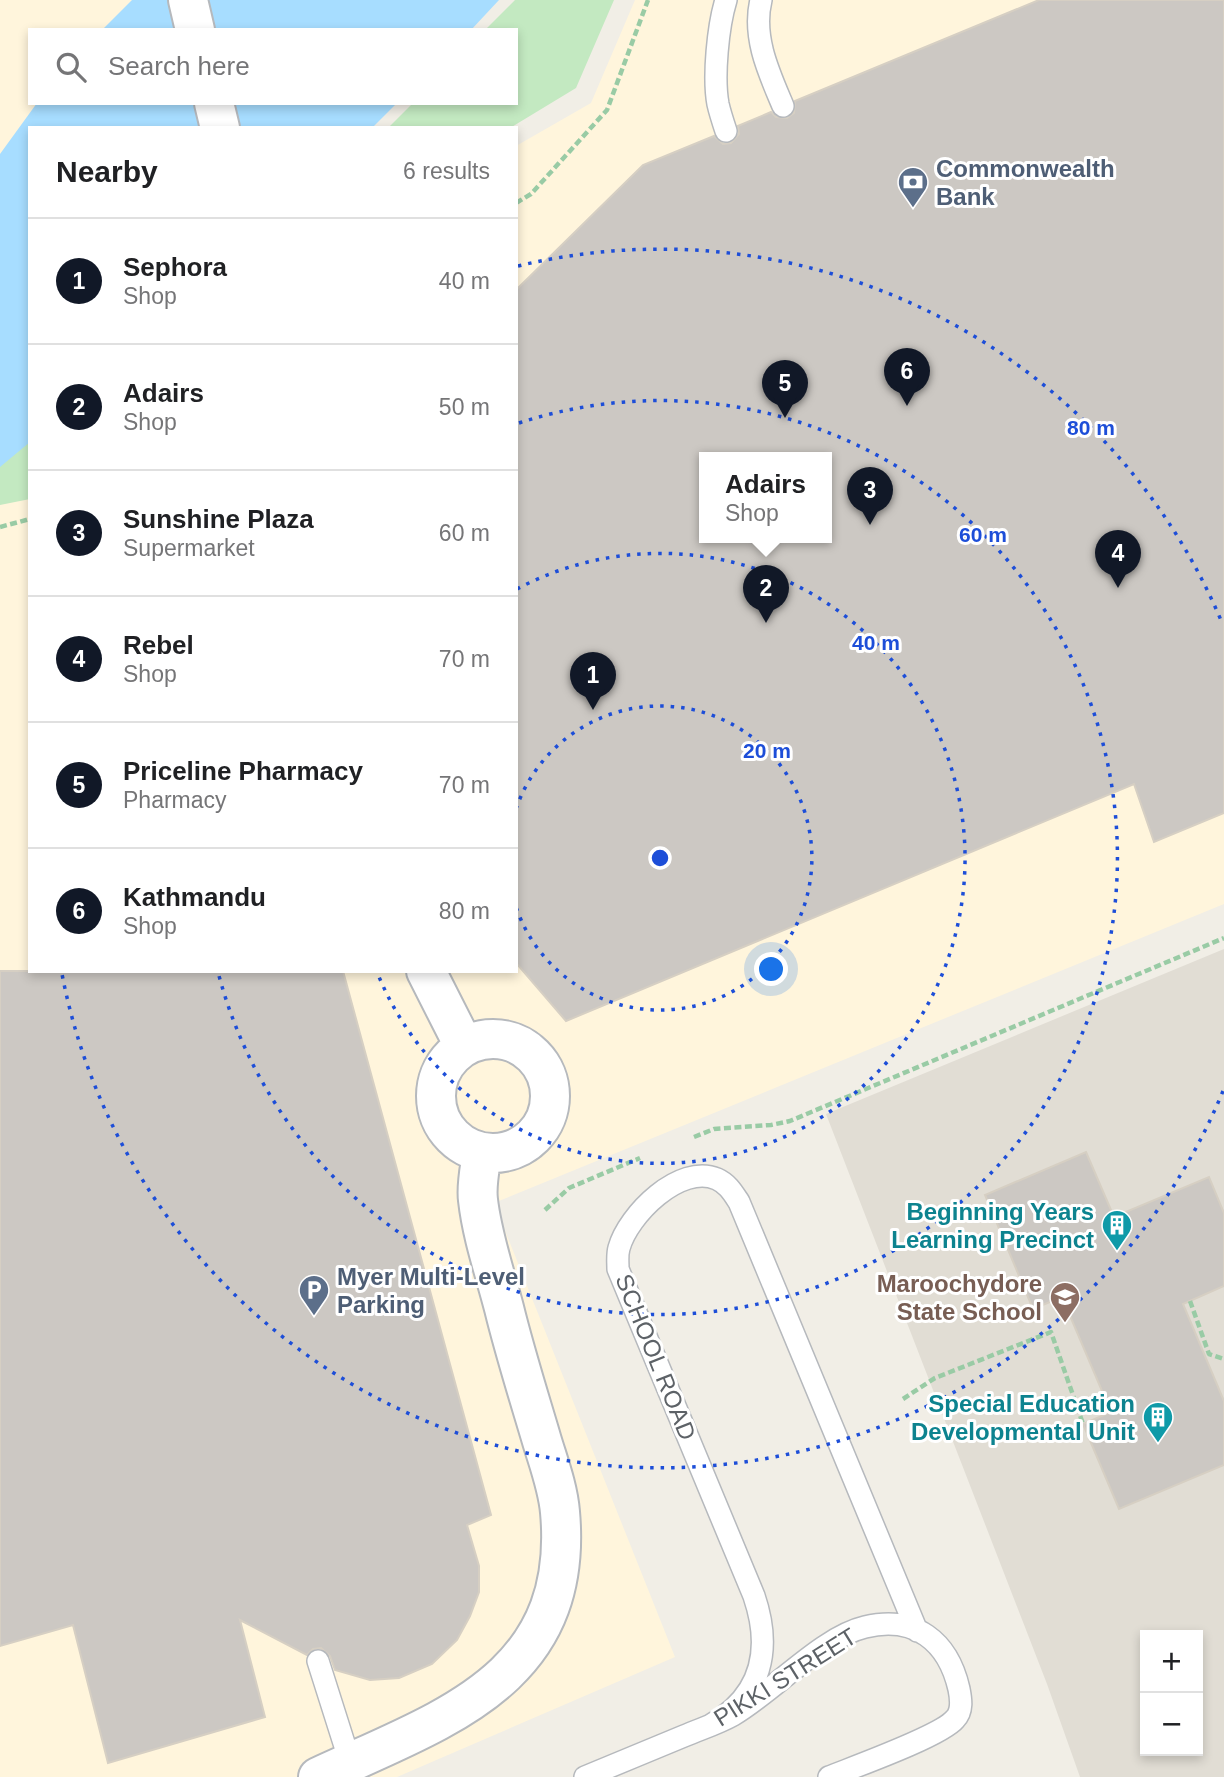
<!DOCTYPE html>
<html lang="en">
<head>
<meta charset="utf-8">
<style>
  :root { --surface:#fff; --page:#f6f6f6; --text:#202124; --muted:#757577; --line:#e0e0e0; --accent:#111827 }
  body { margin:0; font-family:Arial,sans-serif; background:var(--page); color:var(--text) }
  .controls { position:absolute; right:21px; bottom:21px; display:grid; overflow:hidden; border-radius:0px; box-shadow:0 4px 10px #0003 }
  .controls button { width:63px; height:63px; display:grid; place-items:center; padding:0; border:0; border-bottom:2px solid var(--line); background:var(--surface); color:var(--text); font:35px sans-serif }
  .you { position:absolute; left:772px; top:970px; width:24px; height:24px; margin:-18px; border:5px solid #fff; border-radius:50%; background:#1a73e8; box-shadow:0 0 0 10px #1a73e833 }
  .badge { display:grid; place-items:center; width:46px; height:46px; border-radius:50%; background:var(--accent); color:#fff; font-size:23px; font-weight:700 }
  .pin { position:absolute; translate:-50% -58px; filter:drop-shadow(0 2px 4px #0008) }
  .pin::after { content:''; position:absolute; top:37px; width:24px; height:21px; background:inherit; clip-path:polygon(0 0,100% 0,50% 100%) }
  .popup { position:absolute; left:699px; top:452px; width:133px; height:91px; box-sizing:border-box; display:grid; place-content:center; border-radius:0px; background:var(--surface); filter:drop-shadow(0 2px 5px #0005); font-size:23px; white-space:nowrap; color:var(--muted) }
  .popup b { font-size:26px; color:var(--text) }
  .popup::after { content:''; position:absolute; left:50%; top:100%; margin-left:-14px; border:14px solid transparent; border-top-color:var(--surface) }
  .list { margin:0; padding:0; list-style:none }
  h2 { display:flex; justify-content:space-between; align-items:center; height:91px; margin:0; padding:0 28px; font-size:30px }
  h2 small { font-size:23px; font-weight:400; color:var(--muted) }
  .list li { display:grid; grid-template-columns:46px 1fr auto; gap:21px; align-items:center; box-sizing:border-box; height:126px; padding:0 28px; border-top:2px solid var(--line) }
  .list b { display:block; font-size:26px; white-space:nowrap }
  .list p { margin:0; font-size:23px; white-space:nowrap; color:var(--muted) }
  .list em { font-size:23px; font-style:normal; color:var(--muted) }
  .icon { flex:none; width:38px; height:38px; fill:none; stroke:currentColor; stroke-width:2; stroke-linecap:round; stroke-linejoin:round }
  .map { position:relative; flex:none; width:1224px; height:1777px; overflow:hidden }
  .search { position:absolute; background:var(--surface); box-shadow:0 4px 10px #0003; left:28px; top:28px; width:490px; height:77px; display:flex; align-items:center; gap:18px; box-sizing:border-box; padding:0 24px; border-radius:0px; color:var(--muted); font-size:26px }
  .panel { position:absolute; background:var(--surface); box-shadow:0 4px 10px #0003; left:28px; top:126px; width:490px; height:847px; border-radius:0px }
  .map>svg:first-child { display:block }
  .commercial { fill:#fff5dc; fill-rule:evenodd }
  .education { fill:#e1ddd4; fill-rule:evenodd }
  .green { fill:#c3e9c1 }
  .water { fill:#a7ddff }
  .building { fill:#ccc8c3; stroke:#d6cfc3; stroke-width:2; fill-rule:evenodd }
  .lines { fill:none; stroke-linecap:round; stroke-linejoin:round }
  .service-casing { stroke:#b6b9bd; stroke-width:24 }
  .tertiary-casing { stroke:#b6b9bd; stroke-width:42 }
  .path { stroke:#99cba5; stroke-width:4.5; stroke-dasharray:7 3.5; stroke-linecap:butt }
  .service { stroke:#fff; stroke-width:21 }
  .tertiary { stroke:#fff; stroke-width:38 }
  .ring { fill:none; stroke:#1d4ed8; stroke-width:3.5; stroke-dasharray:3.5 7 }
  .labels { text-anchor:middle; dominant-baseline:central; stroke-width:6; stroke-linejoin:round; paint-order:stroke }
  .service-label { font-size:24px; font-weight:bold; fill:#4e5e75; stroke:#fff; text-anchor:start }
  .culture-label { font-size:24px; font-weight:bold; fill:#0d838f; stroke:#fff; text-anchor:end }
  .education-label { font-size:24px; font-weight:bold; fill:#785e54; stroke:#fff; text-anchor:end }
  .street-label { font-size:24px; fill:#5d6267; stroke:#fff }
  .centre { fill:#1d4ed8; stroke:#fff; stroke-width:3.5 }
  .ring-label { font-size:21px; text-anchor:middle; font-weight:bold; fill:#1d4ed8; stroke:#fff; stroke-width:6; stroke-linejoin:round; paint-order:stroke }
</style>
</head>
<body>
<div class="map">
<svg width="1224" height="1777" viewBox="0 0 1224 1777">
  <rect width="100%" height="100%" fill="#f1eee6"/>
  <!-- commercial -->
  <path class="commercial" d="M0,0H144L160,30H30V103H199L30,128V971H516V146L591,103L635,0H1224V904L494,1203L675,1657L397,1777H0ZM705,457H827V537H705Z"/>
  <!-- education -->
  <path class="education" d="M1224,949V1777H1080L1047,1684L826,1114ZM1145,1635H1198V1751H1145Z"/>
  <!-- green -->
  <path class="green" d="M515,0H614L576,88L510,128H388L413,103H516V30H485Z
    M0,296L30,320V499L0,505Z"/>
  <!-- water -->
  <path class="water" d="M132,0H499L471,30H102Z
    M37,103H397L372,128H30V442L0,467V154Z"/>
  <!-- building -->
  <path class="building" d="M1039,0H1224V813L1154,842L1134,784L566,1021L516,963V290L643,165L714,136L723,144L731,143L739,134L738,126L771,112L776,117L787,118L794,113L795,101ZM705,457H827V537H705Z
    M0,971H343L491,1515L467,1525L479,1566V1592L470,1616L457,1640L432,1664L399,1678L370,1680L335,1670L330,1656L321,1648L313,1649L307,1655L240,1620L265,1717L108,1763L73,1625L0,1646Z
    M1086,1152L1114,1217L1209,1177L1224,1213V1286L1183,1304L1224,1401V1465L1119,1509L1083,1424L1111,1412L1062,1297L1033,1309L985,1195Z"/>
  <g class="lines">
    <!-- service casing -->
    <g class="service-casing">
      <path id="service" d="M726,0C718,26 713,77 718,104C720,113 723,122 726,131
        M761,0C752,37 769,73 783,106
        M318,1661L350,1762
        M711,1725C762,1696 772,1649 754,1596L618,1269C618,1262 617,1255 619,1248C628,1215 680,1163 717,1179C728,1184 733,1193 739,1202L917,1631
        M585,1777C618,1763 651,1750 684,1736C700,1729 717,1724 733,1715C774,1691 822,1637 865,1627C915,1615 948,1641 959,1689C961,1699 963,1711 955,1719C941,1736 854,1767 829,1777"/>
    </g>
    <!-- tertiary casing -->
    <g class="tertiary-casing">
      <path id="tertiary" d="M188,0L195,30
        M214,103L220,128
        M426,971L464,1046
        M436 1096a57 57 0 1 1 114 0a57 57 0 1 1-114 0Z
        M318,1777C443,1719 575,1680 560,1512C558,1488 549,1464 542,1441C529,1397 515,1353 504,1308C495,1273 482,1236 478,1200C476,1185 480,1168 482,1153"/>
    </g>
    <!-- path -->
    <path class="path" d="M516,203L531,194L607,110L648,0
      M0,527L30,519
      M694,1137L714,1129L771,1125L790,1121L1224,938
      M545,1210L569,1188L640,1158
      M1190,1301L1209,1354L1224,1359
      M903,1399L935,1378L1051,1332L1083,1424"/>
    <!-- service -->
    <use href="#service" class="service"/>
    <!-- tertiary -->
    <use href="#tertiary" class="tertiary"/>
  </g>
  <!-- distance rings -->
  <g class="ring">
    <path d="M516 809A152 152 0 1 1 516 907"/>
    <path d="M517 589A305 305 0 1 1 377 972"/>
    <path d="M519 423A457 457 0 1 1 218 972"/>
    <path d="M1223 1091A609 609 0 0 1 62 974M518 266A609 609 0 0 1 1223 625"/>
  </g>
  <!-- icons -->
  <defs>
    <g id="bank-pin" transform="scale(1.575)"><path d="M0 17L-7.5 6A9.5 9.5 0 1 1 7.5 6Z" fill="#5c6f8a" stroke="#fff"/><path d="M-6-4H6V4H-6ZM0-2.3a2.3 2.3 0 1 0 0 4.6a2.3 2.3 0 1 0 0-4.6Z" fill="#fff"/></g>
    <g id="building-pin" transform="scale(1.575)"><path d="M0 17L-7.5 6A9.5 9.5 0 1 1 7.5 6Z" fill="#0f9aa8" stroke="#fff"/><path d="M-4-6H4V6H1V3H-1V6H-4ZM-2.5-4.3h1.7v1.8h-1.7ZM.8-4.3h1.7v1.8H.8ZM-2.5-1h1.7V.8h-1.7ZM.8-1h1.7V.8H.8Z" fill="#fff"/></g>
    <g id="parking-pin" transform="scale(1.575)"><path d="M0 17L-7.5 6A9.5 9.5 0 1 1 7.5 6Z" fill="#5c6f8a" stroke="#fff"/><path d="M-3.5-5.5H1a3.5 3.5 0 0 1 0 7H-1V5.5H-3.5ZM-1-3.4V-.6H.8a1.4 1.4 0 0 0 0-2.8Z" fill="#fff"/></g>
    <g id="school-pin" transform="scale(1.575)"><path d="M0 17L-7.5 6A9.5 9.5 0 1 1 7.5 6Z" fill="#8d6e63" stroke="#fff"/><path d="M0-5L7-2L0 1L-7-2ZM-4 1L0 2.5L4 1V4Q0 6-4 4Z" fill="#fff"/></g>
  </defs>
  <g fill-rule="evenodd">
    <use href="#bank-pin" x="913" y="182"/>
    <use href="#building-pin" x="1117" y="1225"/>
    <use href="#parking-pin" x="314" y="1290"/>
    <use href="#school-pin" x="1065" y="1297"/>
    <use href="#building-pin" x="1158" y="1417"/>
  </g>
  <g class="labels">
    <!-- service labels -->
    <g class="service-label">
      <text x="936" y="168">Commonwealth<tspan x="936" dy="28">Bank</tspan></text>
      <text x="337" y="1276">Myer Multi-Level<tspan x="337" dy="28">Parking</tspan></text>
    </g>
    <!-- culture labels -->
    <g class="culture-label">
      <text x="1094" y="1211">Beginning Years<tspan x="1094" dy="28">Learning Precinct</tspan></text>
      <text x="1135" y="1403">Special Education<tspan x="1135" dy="28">Developmental Unit</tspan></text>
    </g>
    <!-- education labels -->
    <g class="education-label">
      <text x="1042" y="1283">Maroochydore<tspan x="1042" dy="28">State School</tspan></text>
    </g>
    <!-- street labels -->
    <g class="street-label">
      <text transform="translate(656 1357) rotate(68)">SCHOOL ROAD</text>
      <text transform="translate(785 1677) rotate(-32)">PIKKI STREET</text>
    </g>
  </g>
  <circle cx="660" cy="858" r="10" class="centre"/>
  <g class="ring-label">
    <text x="1091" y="435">80 m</text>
    <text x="983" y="542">60 m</text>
    <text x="876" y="650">40 m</text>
    <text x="767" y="758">20 m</text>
  </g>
</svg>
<div class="controls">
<button>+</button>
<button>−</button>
</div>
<div class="you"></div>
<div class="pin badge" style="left:593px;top:710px">1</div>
<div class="pin badge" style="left:766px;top:623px">2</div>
<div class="popup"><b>Adairs</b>Shop</div>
<div class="pin badge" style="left:870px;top:525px">3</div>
<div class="pin badge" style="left:1118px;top:588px">4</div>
<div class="pin badge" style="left:785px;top:418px">5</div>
<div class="pin badge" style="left:907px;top:406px">6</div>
<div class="search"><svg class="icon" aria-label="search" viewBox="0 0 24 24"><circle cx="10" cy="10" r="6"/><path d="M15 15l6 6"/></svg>Search here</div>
<section class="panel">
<h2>Nearby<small>6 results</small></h2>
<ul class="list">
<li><span class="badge">1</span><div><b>Sephora</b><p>Shop</p></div><em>40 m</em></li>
<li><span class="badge">2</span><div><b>Adairs</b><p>Shop</p></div><em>50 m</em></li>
<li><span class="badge">3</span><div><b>Sunshine Plaza</b><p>Supermarket</p></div><em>60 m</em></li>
<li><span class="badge">4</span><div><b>Rebel</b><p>Shop</p></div><em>70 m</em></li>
<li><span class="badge">5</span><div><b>Priceline Pharmacy</b><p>Pharmacy</p></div><em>70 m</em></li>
<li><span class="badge">6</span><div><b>Kathmandu</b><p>Shop</p></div><em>80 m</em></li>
</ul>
</section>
</div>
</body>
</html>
